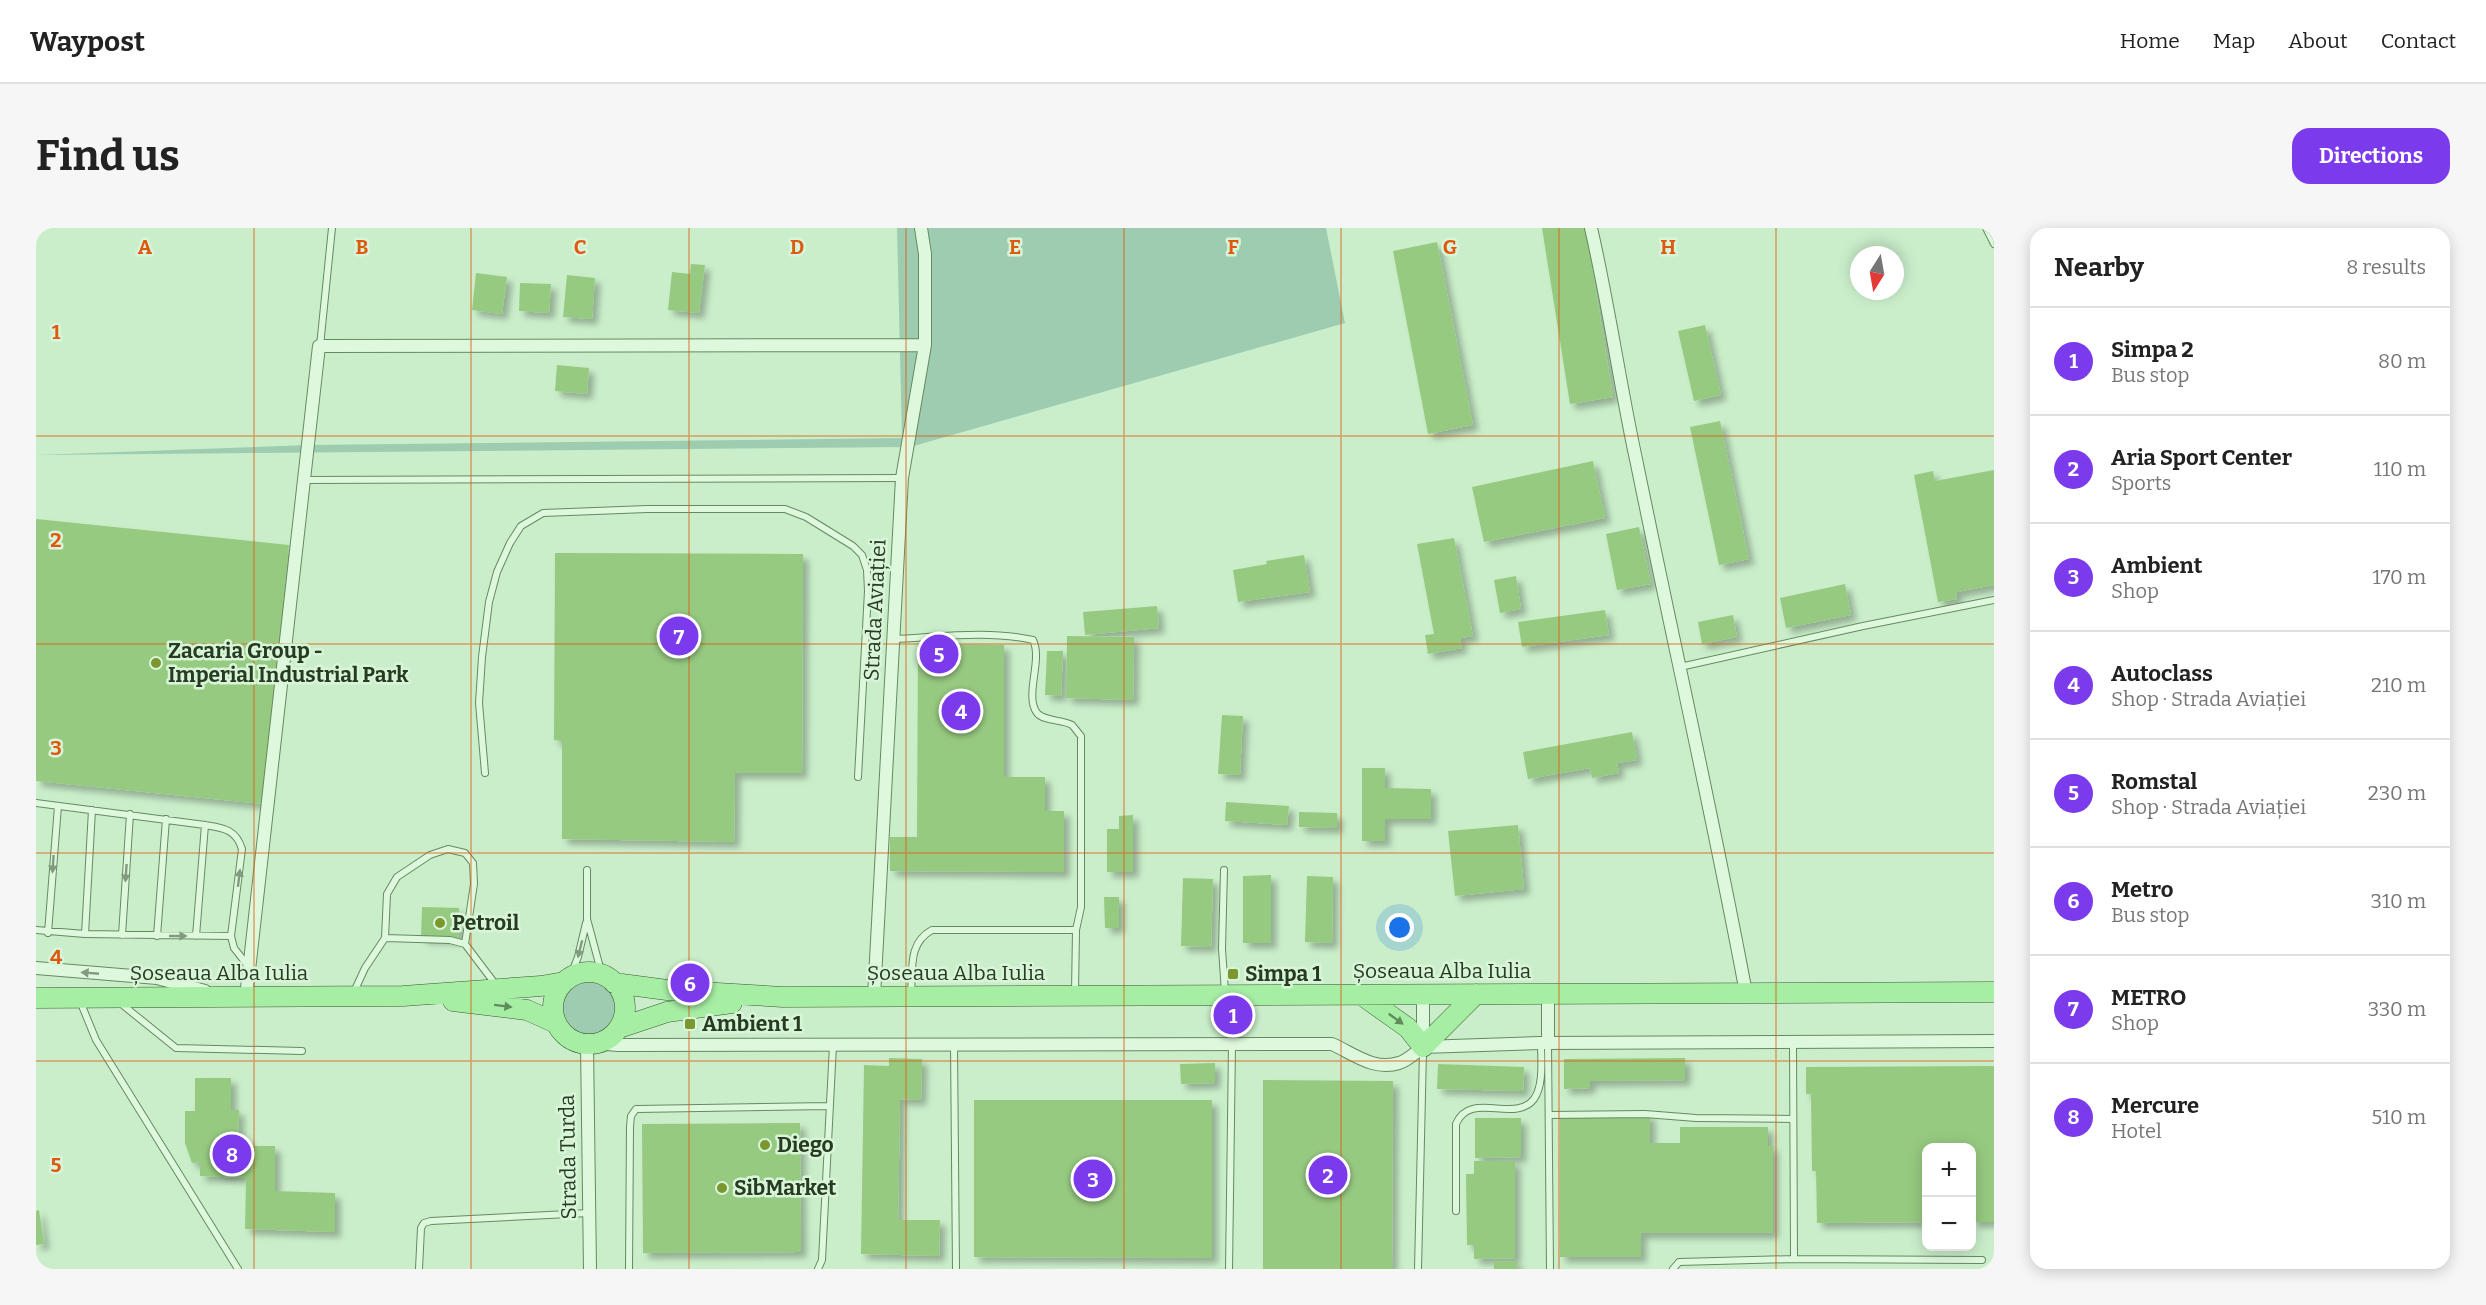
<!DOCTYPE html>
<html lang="en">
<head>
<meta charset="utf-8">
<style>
  :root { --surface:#fff; --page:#f6f6f6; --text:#222; --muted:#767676; --line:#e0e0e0; --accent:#7c3aed }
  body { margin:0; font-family:Bitter,serif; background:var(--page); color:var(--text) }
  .controls { position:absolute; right:18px; bottom:18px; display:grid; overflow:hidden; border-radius:12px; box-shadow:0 3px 15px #0003 }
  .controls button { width:54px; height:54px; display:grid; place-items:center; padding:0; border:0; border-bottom:2px solid var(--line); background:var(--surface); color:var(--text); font:30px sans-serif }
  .compass { position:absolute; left:1814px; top:18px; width:54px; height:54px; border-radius:50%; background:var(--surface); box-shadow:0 3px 15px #0003; rotate:191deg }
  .you { position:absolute; left:1364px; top:700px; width:21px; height:21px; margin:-15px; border:4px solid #fff; border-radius:50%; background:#1a73e8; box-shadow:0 0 0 9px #1a73e833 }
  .badge { display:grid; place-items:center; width:39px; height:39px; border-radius:50%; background:var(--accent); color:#fff; font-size:20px; font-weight:700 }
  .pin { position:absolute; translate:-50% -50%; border:3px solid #fff; box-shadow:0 2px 6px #0006 }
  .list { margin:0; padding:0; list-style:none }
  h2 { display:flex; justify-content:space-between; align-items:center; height:78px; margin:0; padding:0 24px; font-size:26px }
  h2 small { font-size:20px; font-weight:400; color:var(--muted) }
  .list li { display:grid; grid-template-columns:39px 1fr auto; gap:18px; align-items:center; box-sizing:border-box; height:108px; padding:0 24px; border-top:2px solid var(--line) }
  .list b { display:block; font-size:22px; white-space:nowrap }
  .list p { margin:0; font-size:20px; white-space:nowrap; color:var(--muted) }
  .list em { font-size:20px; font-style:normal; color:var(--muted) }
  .map { position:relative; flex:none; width:1958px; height:1041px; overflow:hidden; border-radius:18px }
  header { display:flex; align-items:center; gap:36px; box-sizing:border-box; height:84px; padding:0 30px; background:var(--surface); border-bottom:2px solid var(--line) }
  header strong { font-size:28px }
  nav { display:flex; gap:33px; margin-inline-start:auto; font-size:21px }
  .intro { display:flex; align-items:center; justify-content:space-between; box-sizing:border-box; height:144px; padding:0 36px }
  h1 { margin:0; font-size:42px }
  .button { padding:15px 27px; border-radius:18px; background:var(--accent); color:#fff; font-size:21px; font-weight:700 }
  main { display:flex; gap:36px; padding:0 36px }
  aside { flex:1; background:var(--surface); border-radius:18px; box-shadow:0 3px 15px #0003 }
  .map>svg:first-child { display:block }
  .green { fill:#9eccb0 }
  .building { fill:#97ca81; filter:url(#shadow) }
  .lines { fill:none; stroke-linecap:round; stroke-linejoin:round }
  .service-casing { stroke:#668a5f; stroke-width:8 }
  .minor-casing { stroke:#668a5f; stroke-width:14 }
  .primary-casing { stroke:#3c5832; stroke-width:21 }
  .service { stroke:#def8dd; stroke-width:6 }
  .minor { stroke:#def8dd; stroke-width:12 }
  .primary { stroke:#a6eea4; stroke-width:20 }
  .oneway { fill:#829a7f }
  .oneway2 { fill:#608c5c }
  .grid { fill:none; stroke:#de580d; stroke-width:1.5; stroke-opacity:0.55 }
  .poi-dot { fill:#7a9730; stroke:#d9f5d9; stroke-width:2 }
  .labels { text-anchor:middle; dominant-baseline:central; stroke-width:5; stroke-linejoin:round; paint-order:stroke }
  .street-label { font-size:21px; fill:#273b21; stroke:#d9f5d9 }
  .poi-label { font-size:21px; font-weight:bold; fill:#273b21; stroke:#d9f5d9; text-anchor:start }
  .grid-label { font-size:20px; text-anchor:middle; font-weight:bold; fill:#de580d; stroke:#d9f5d9; stroke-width:5; stroke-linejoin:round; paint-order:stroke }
</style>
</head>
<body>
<header>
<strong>Waypost</strong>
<nav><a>Home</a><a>Map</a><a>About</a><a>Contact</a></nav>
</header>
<div class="intro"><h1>Find us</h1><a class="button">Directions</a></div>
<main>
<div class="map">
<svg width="1958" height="1041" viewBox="0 0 1958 1041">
  <defs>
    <filter id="shadow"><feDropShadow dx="5.5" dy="5.5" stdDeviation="3" flood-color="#0004"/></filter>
  </defs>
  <rect width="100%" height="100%" fill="#caeeca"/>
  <!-- green -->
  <path class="green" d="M861,0H1290L1309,95L874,219L0,227L273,217L866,210Z
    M524 779a28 28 0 1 1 56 0a28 28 0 1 1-56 0Z"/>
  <!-- building -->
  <path class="building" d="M1506,0H1550L1577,169L1534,176Z
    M1401,14L1437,197L1392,206L1357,23Z
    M655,36L669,37L663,85L632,82L636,44L654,46Z
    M440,45L471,49L466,86L436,82Z
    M531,47L559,50L556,91L527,89Z
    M484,55L515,56L513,85L483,83Z
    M1669,97L1685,167L1658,173L1642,103Z
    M521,137L553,140L551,166L519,163Z
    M1684,193L1713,331L1683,337L1654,199Z
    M1557,233L1569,290L1448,314L1436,259Z
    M1958,242V357L1920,364L1921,371L1902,374L1878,247L1897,243L1899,253Z
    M0,291L253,317L227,576L0,553Z
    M1603,299L1615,356L1581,362L1570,306Z
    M1418,310L1437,408L1424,410L1426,420L1392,426L1389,407L1398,406L1381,316Z
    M519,325L767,326L766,545H699L698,614L526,611V513L518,512Z
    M1268,327L1274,364L1202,374L1197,342L1231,336L1230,333Z
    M1480,348L1485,381L1464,385L1458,352Z
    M1809,356L1815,387L1750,400L1744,370Z
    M1121,378L1123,400L1049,407L1047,384Z
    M1569,382L1573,407L1486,419L1482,394Z
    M1697,387L1701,409L1666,416L1662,394Z
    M1031,408L1098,409L1097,472L1030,470Z
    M882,416L968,417V549H1009V583H1028V644L854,643V609H881Z
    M1011,423H1027L1025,468L1009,467Z
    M1186,487L1207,488L1204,547L1182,546Z
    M1596,504L1601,532L1581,535L1583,545L1556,550L1554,540L1492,551L1487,524Z
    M1326,540H1349V560L1395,561V591H1349V613H1326Z
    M1190,574L1253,578L1251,597L1189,593Z
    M1263,584L1301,585V600L1263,599Z
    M1097,587V644H1071V601H1083V588Z
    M1482,597L1488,661L1419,668L1412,603Z
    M1235,647V715H1207V648Z
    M1271,648L1297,649L1296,715L1269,714Z
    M1147,650L1177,651L1175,719L1145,718Z
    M1068,669H1083V700H1069Z
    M386,679L423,680L422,711L385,710Z
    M853,830L886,831L885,872L864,871L862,992H904L903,1028L825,1026L828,837L853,838Z
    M1649,830V852L1554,853V860L1528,861V831Z
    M1179,835V855L1145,856L1144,836Z
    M1402,836L1488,839L1487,863L1401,861Z
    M1958,838V994H1936V920H1890V994L1781,995L1780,943H1776L1775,866H1770V839Z
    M159,850H195V882H203L202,912H211V918H239V963L299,965V1004L209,1001L210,950L164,948V934L156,935L149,915V883H159Z
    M1227,852L1357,853L1356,1041H1227Z
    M938,872H1176V1030L938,1029Z
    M1524,886H1614V915H1644V899H1732V918H1737V1005H1605V1029H1524Z
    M1439,890H1485V929L1439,930Z
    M764,895L765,1024L607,1025L606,896Z
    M1438,933H1479V1030L1438,1031V1017H1431L1430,946H1438Z
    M3,982L8,1016L0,1017V983Z
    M1458,1033H1481V1041H1458Z"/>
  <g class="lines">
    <!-- service casing -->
    <g class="service-casing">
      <path id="service" d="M1950,0L1958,16
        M284,118L296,0
        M269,252L866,250
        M857,411C903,409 953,402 997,412C1007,432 988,468 1001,485C1009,494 1026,491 1036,497C1039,500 1042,505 1045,508V679L1040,702L1039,765
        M1644,439L1827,398L1958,372
        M449,545L443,475L446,429L453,374L461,344L474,315L485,298L507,285L611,281H749L770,289L817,318L826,327L831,342L832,363L822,549
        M0,575L169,597C187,600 200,601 206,621L195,708L198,720L213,739
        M551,642V691L566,747
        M1188,642L1186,721L1189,764
        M0,702L49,706L195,708
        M12,705L22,578
        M49,706L56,582
        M86,707L94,586
        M121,708L130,591
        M160,708L169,597
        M349,710L351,666L361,649L394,627L412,621L429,625L437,635L438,656L429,716
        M534,749L542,729L550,695
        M317,766L329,740L349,710L414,712L429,716L460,757
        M875,766C877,740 872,715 896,702H1040
        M44,773L60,812L202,1041
        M83,774L140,820L266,823
        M1512,815L1514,1041
        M1757,815L1758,1031L1946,1032
        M918,817L920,1041
        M1513,887L1609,886L1660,890L1757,891
        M1420,983V896C1434,862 1479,896 1498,871C1508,857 1505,831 1505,815
        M383,1041L385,1000L388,995L395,993L553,985
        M593,1041L594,899L595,888L600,881L793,878
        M782,1041L786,1032L797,817
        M1193,1041L1196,817
        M1382,1041L1387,823
        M1637,1041L1643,1034L1758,1031"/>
    </g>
    <!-- minor casing -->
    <g class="minor-casing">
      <path id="minor" d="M1555,0C1573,78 1584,158 1601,236C1637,413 1677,588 1710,765
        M0,740L121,750L169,763
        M1512,766V815
        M210,769L283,118L889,117
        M838,769L866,250L889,117V26L885,0
        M559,815L582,817L1296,816C1318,826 1338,843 1363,835C1371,833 1380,824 1387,819V767
        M551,816L554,1041
        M1387,819L1505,815L1958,813"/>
    </g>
    <!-- primary casing -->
    <g class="primary-casing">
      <path id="primary" d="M517 780a36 36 0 1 1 72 0a36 36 0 1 1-72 0Z
        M578,755L631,762L747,769L1958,764
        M1327,768L1372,800L1387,819L1440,766
        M0,770L367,768L505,758L528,754
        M417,773L491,782L520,795
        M583,800L631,784L696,775"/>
    </g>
    <!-- service -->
    <use href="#service" class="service"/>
    <!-- minor -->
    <use href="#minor" class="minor"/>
    <!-- primary -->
    <use href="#primary" class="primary"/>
  </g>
  <!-- one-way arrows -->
  <defs><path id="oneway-solid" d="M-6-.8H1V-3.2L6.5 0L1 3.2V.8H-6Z" transform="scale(1.5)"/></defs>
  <g class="oneway">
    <use href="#oneway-solid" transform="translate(17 636) rotate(94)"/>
    <use href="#oneway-solid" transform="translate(90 645) rotate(94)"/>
    <use href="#oneway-solid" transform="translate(203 650) rotate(-83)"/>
    <use href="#oneway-solid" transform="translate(142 708)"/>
    <use href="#oneway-solid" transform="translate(544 721) rotate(104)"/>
    <use href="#oneway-solid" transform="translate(54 745) rotate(-175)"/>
  </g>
  <g class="oneway2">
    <use href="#oneway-solid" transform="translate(467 778) rotate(7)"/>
    <use href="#oneway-solid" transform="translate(1360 791) rotate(36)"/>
  </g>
  <!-- grid -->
  <path class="grid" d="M218,0V1041M435,0V1041M653,0V1041M870,0V1041M1088,0V1041M1305,0V1041M1523,0V1041M1740,0V1041M0,208H1958M0,416H1958M0,625H1958M0,833H1958"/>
  <!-- markers -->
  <g class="poi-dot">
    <circle cx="120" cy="435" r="6"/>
    <circle cx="404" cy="695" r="6"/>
    <rect x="1191" y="740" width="12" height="12" rx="3"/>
    <rect x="648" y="790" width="12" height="12" rx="3"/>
    <circle cx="729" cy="917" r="6"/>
    <circle cx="686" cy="960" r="6"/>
  </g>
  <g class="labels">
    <!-- street labels -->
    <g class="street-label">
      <text transform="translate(839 382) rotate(-87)">Strada Aviației</text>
      <text x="1406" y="743">Șoseaua Alba Iulia</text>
      <text x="183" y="745">Șoseaua Alba Iulia</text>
      <text x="920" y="745">Șoseaua Alba Iulia</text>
      <text transform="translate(532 929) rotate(-91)">Strada Turda</text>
    </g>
    <!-- poi labels -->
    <g class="poi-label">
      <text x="132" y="423">Zacaria Group -<tspan x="132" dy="24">Imperial Industrial Park</tspan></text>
      <text x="416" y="695">Petroil</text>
      <text x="1209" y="746">Simpa 1</text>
      <text x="666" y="796">Ambient 1</text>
      <text x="741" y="917">Diego</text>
      <text x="698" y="960">SibMarket</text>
    </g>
  </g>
  <g class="grid-label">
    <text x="109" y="26">A</text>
    <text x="326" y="26">B</text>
    <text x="544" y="26">C</text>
    <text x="761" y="26">D</text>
    <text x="979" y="26">E</text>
    <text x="1197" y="26">F</text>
    <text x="1414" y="26">G</text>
    <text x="1632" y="26">H</text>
    <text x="20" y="111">1</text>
    <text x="20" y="319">2</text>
    <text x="20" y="527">3</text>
    <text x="20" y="736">4</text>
    <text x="20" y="944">5</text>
  </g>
</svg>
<div class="controls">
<button>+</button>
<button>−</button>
</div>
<svg class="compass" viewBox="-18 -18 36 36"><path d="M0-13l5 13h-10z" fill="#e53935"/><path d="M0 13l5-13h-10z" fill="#767676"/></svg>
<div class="you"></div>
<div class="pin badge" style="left:1197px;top:787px">1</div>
<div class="pin badge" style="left:1292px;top:947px">2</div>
<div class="pin badge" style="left:1057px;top:951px">3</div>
<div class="pin badge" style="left:925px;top:483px">4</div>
<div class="pin badge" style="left:903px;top:426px">5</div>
<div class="pin badge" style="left:654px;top:755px">6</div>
<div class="pin badge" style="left:643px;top:408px">7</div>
<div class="pin badge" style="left:196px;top:926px">8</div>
</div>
<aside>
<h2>Nearby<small>8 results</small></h2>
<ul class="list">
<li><span class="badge">1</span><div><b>Simpa 2</b><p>Bus stop</p></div><em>80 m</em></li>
<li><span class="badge">2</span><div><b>Aria Sport Center</b><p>Sports</p></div><em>110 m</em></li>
<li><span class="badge">3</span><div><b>Ambient</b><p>Shop</p></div><em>170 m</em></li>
<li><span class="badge">4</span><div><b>Autoclass</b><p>Shop · Strada Aviației</p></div><em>210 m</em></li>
<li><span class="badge">5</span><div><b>Romstal</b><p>Shop · Strada Aviației</p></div><em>230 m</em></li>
<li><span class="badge">6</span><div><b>Metro</b><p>Bus stop</p></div><em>310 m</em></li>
<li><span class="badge">7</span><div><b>METRO</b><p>Shop</p></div><em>330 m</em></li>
<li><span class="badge">8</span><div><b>Mercure</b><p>Hotel</p></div><em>510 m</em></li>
</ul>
</aside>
</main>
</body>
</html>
